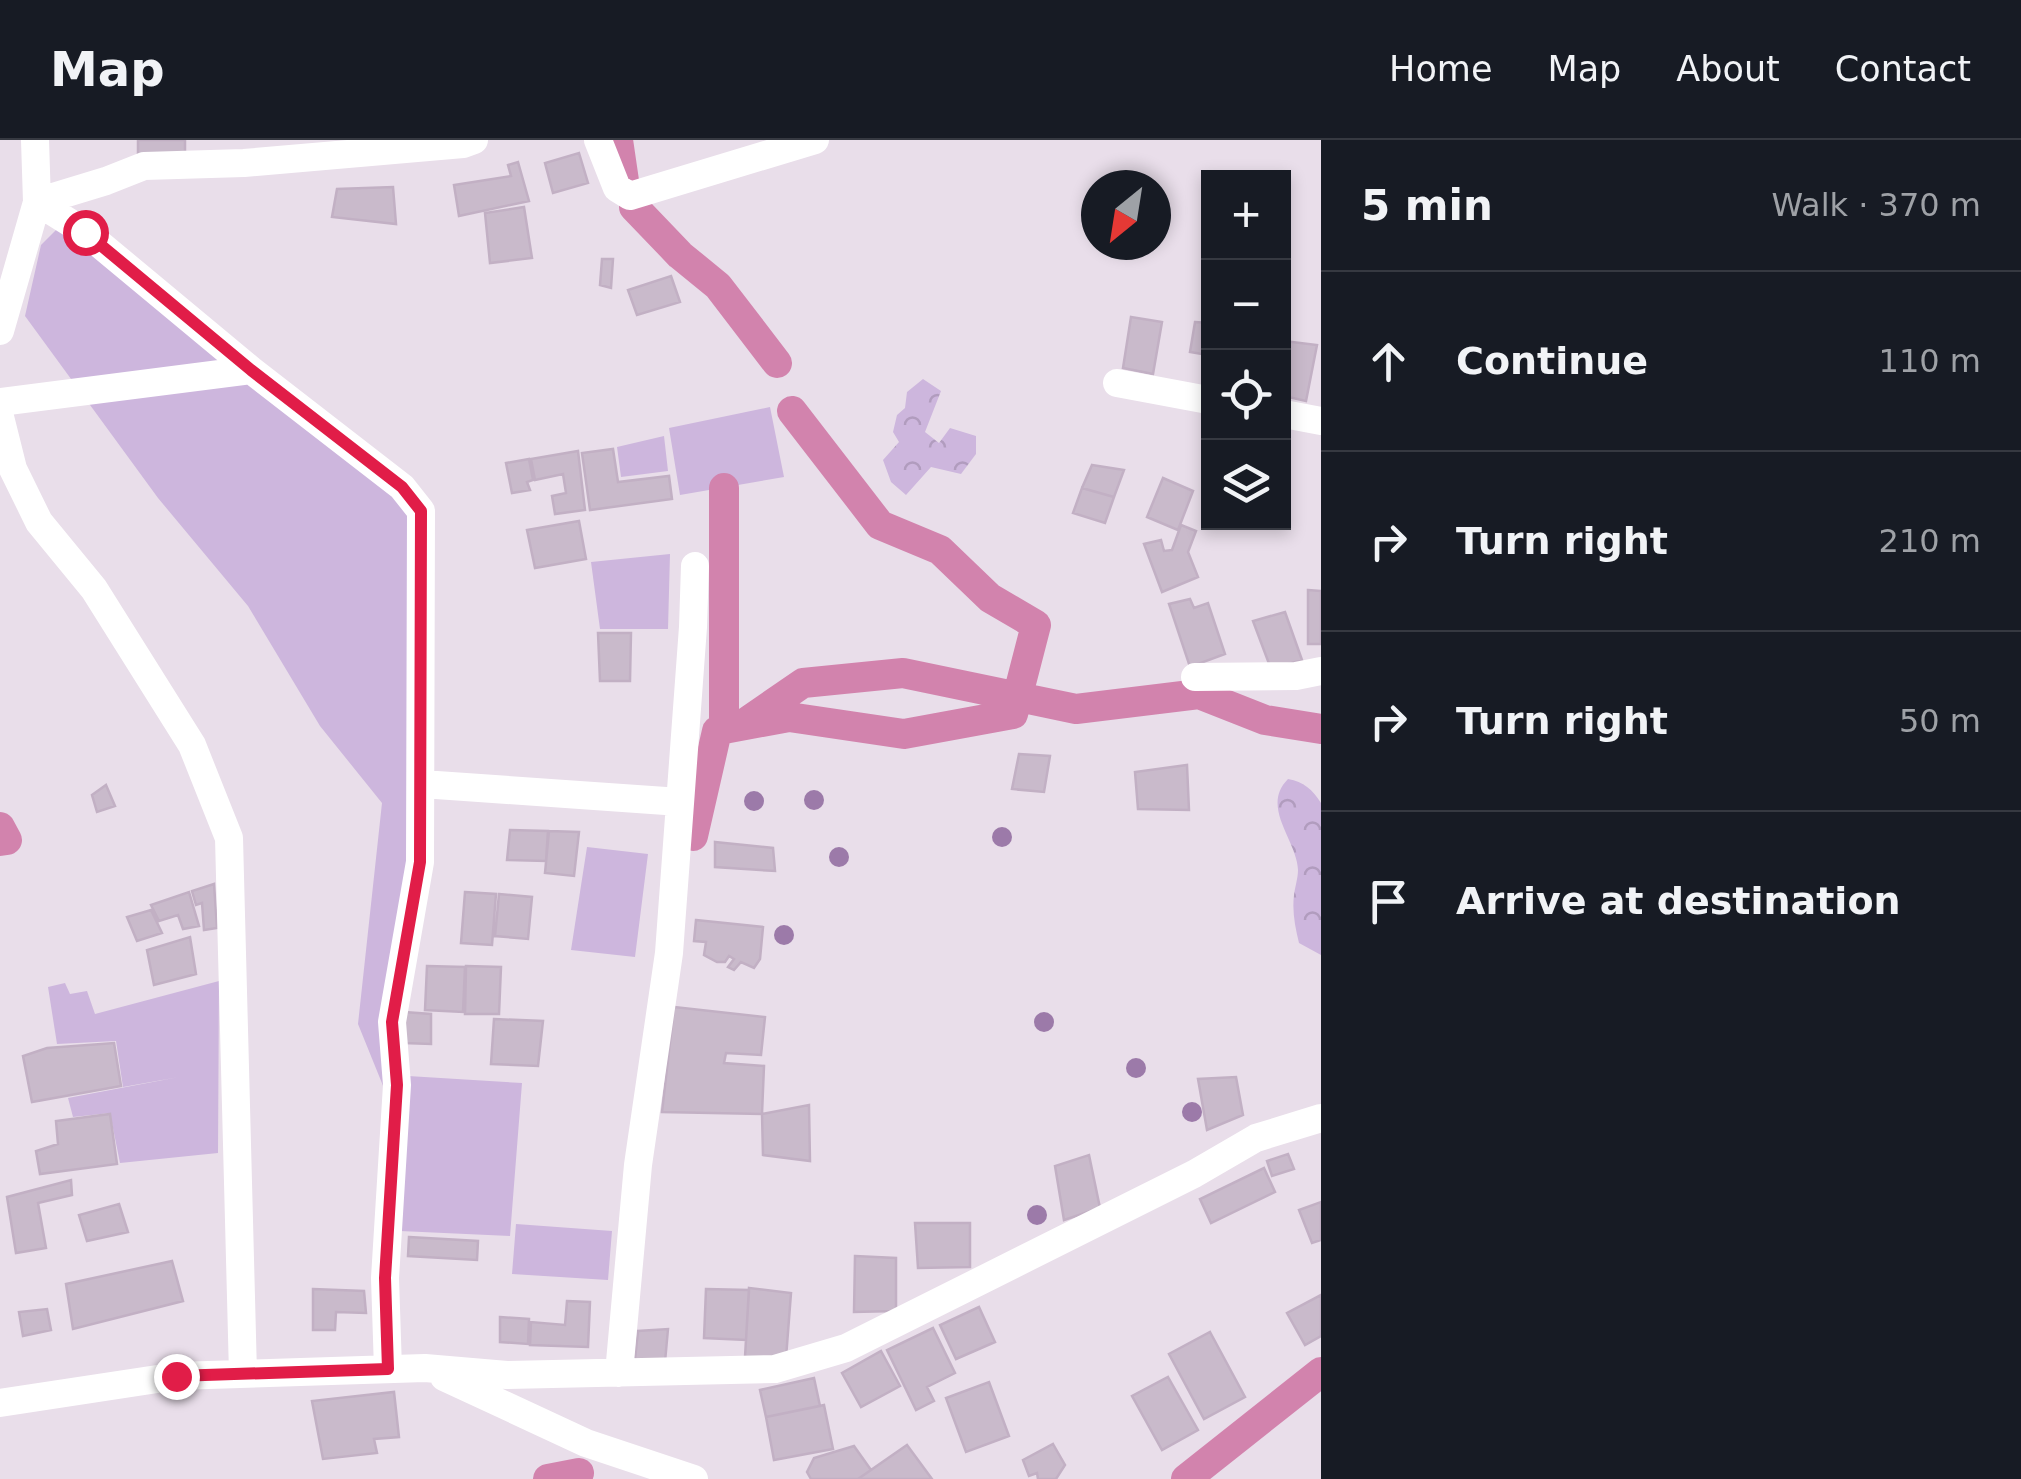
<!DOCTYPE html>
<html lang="en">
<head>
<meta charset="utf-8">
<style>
  :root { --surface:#171b24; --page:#20242c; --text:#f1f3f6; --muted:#9ea1a6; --line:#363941 }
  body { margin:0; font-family:"DejaVu Sans",sans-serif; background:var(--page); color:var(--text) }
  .controls { position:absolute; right:30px; top:30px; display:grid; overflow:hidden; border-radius:0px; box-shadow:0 5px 15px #0003 }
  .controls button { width:90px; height:90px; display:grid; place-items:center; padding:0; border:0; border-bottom:2px solid var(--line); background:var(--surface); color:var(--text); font:50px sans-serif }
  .compass { position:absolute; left:1081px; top:30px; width:90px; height:90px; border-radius:50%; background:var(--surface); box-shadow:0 5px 15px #0003; rotate:210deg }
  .stop { position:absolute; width:30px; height:30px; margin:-22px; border:8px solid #e11d48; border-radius:50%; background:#fff }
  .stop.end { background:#e11d48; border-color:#fff; box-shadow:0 2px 10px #0008 }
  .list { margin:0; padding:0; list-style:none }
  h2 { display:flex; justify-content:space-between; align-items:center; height:130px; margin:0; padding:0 40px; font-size:42px }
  h2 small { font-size:32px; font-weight:400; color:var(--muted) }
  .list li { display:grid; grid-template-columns:65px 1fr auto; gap:30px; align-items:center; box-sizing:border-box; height:180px; padding:0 40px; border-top:2px solid var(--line) }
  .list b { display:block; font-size:38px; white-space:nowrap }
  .list em { font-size:32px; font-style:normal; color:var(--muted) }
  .icon { flex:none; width:55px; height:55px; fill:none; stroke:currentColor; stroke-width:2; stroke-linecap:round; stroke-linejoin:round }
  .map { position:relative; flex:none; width:1321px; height:1339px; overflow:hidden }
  header { display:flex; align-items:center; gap:60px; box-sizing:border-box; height:140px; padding:0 50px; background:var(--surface); border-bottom:2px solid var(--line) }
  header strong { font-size:48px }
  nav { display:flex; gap:55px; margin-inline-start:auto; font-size:35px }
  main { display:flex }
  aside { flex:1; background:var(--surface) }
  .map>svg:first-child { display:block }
  .green { fill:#cdb6dd }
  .forest { fill:url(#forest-crowns) }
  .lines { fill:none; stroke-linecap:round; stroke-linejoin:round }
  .canal { stroke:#d283ad; stroke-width:30 }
  .building { fill:#c9bacb; stroke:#c2b0c4; stroke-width:2.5 }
  .street { stroke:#fff; stroke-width:28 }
  .tree { fill:#9c7aa9 }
  .route { stroke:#e11d48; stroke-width:12 }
</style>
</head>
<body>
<header>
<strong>Map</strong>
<nav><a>Home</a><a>Map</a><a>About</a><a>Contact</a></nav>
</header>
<main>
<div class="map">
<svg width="1321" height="1339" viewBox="0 0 1321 1339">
  <defs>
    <pattern id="forest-crowns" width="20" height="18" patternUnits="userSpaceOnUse" patternTransform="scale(2.5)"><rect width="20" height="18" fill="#cdb6dd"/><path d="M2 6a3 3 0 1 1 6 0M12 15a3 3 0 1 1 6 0" fill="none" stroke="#b19cbe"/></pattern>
  </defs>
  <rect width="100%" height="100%" fill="#e9deea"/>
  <!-- green -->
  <path class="green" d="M62,84L410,369L417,635L390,963L358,884L382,663L320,586L248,466L158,358L25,176L41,105Z
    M770,267L784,337L680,355L669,288Z
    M664,296L668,331L621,337L617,307Z
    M670,414L668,489H600L591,422Z
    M587,707L648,714L635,817L571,810Z
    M219,841L218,1013L120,1023L110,973L73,977L68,958L179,937L123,947L116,901L57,904L48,847L65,843L70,854L87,851L95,874Z
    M408,936L522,943L510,1096L400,1091Z
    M516,1084L612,1091L608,1140L512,1134Z"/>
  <!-- forest -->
  <path class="forest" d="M923,239L941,251L925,292L939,303L950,288L976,296V314L961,334L931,327L906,355L891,342L883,320L899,302L893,292L897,275L905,268L907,252Z
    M1288,639C1304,642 1312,649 1321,663V815L1299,803C1295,787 1292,771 1294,755C1295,747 1298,738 1298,730C1297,700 1260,667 1288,639Z"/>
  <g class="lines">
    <!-- canal -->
    <path class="canal" d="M618,0L624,41
      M634,67L680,115L718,146L777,223
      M724,348V589L789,577L904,594L1013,574L1036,485L990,458L940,410L880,385L792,271
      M0,687L7,700L0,701
      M693,696L717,591L742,585L803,543L903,533L1076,569L1199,554L1265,580L1321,589
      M548,1339L579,1333
      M1186,1339L1321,1232"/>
  </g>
  <!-- building -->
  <path class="building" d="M138,0H185V21L138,23Z
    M579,13L588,43L553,53L545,23Z
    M518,22L529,61L459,76L454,45L511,36L508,25Z
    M393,47L396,84L332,77L337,49Z
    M524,67L532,118L490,123L485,73Z
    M602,119H613L611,148L600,145Z
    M671,136L680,162L637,175L628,150Z
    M1131,177L1162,182L1153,234L1123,228Z
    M1195,182L1208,183V215L1190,212Z
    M1284,201L1317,205L1306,261L1284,256Z
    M613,309L618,342L669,336L672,359L590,370L582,313Z
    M578,311L585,370L555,374L552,356L566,353L563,334L535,340L531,319Z
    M529,319L533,340L527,342L530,350L512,353L506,323Z
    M1092,325L1124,330L1114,357L1082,348Z
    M1163,338L1193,351L1178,390L1147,377Z
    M1082,348L1114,357L1105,383L1073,373Z
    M579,381L586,419L535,428L527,390Z
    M1181,385L1196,391L1188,412L1198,437L1162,452L1144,404L1161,400L1164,411L1172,410Z
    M1308,450L1321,451V504H1308Z
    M1190,459L1194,468L1208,463L1225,514L1190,527L1169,464Z
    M1285,472L1302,520L1271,529L1253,481Z
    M598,493H631L630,541H600Z
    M1019,614L1050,616L1044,652L1012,649Z
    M1187,625L1189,670L1138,669L1135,632Z
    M106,645L115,666L97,672L92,655Z
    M510,690L548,691L546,721L507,720Z
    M549,691L579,692L574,736L545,733Z
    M715,702L773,708L775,731L715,727Z
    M214,744L217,788L204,790L202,763L196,765L192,751Z
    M189,752L199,786L183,789L178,775L159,781L151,765Z
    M465,752L496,754L492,805L461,803Z
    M499,754L532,757L528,799L495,796Z
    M151,770L162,793L137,801L127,777Z
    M696,780L763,787L760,819L754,828L741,822L734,830L728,827L734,819L729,816L725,822H717L704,815L706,802L694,801Z
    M190,797L196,834L154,845L147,810Z
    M427,826L465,827L463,872L425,870Z
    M466,826L501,827L499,874H465Z
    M674,867L765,877L761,915L726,913L724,923L764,926L762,974L662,972Z
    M404,872L431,874V904L404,903Z
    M494,879L543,881L538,926L491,924Z
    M114,903L121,946L32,962L23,916L47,908Z
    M1236,937L1243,975L1207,990L1198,939Z
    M809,965L810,1021L763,1015L762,974Z
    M110,974L117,1024L40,1034L36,1011L58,1004L56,981Z
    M1288,1014L1294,1029L1272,1036L1267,1021Z
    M1089,1015L1100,1068L1064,1080L1055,1026Z
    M1264,1028L1275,1052L1211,1083L1200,1059Z
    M71,1040L72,1055L38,1063L46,1108L16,1113L7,1057Z
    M1321,1062V1100L1312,1103L1299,1070Z
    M119,1064L128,1092L87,1101L79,1075Z
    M915,1083H970V1127L918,1128Z
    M409,1097L478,1101L477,1120L408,1116Z
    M855,1116L896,1118V1171L854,1172Z
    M172,1121L183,1161L73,1189L66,1144Z
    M749,1148L791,1153L786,1218L745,1217Z
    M313,1149L364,1151L366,1173L336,1172L335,1190H313Z
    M706,1149L749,1150L746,1200L704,1198Z
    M1321,1155V1196L1305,1205L1287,1173Z
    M567,1161L590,1162L588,1207L530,1205L531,1182L565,1185Z
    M979,1167L995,1202L956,1219L940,1185Z
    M47,1169L51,1190L23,1196L19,1172Z
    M500,1177L529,1179L528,1204L500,1202Z
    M933,1188L955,1233L927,1247L934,1261L916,1270L887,1210Z
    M668,1189L665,1222L634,1228L638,1191Z
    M1210,1192L1245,1257L1204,1279L1169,1214Z
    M881,1211L900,1246L861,1267L842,1233Z
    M1168,1237L1198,1290L1162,1310L1132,1256Z
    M814,1238L820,1266L766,1277L760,1250Z
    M989,1242L1009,1296L966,1312L946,1258Z
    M394,1252L399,1297L374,1299L377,1313L323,1319L312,1261Z
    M824,1265L833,1309L774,1320L766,1277Z
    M1053,1304L1065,1325L1056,1339H1038L1037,1333L1029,1336L1023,1320Z
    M907,1305L932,1339H858Z
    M854,1306L871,1330L858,1339H811L807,1332L814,1318Z"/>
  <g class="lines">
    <!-- street -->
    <path class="street" d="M598,0L617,48L630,56L815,0
      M37,62L85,92L251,230L402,347L421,371L420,722L392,882L397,945L385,1138L388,1229
      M37,62L106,41L144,26L244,23L463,4L474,0
      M0,191L37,62L35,0
      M1117,243L1208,260
      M0,262L251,230
      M1284,274L1321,281
      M0,277L13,329L39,382L94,449L192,605L229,698L243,1234
      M1195,537L1296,536L1321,531
      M422,644L680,662
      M619,1233L638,1025L669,813L693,487L695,426
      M444,1237L586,1303L694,1339
      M0,1263L177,1236L425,1228L507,1235L775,1229L846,1208L1194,1034L1256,998L1321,978"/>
  </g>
  <!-- trees -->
  <g class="tree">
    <circle cx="814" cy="660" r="10"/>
    <circle cx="754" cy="661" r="10"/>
    <circle cx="1002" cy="697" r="10"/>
    <circle cx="839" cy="717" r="10"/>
    <circle cx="784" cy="795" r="10"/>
    <circle cx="1044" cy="882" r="10"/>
    <circle cx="1136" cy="928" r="10"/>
    <circle cx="1192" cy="972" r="10"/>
    <circle cx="1037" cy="1075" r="10"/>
  </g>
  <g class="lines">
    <!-- route -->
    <path class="route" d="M85,92L251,230L402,347L421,371L420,722L392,882L397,945L385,1138L388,1229L176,1236"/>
  </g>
</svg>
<div class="controls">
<button>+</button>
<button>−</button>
<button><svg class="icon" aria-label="locate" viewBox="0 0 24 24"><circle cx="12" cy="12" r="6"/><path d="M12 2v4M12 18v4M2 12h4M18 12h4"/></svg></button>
<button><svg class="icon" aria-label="layers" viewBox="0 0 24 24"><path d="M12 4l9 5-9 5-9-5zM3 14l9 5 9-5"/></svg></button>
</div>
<svg class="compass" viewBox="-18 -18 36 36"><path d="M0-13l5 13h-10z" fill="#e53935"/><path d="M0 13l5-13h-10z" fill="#9ea1a6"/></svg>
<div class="stop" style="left:85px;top:92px"></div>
<div class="stop end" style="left:176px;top:1236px"></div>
</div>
<aside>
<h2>5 min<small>Walk · 370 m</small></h2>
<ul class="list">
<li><svg class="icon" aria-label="ahead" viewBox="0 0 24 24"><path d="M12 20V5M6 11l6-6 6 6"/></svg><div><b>Continue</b></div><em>110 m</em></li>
<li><svg class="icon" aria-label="right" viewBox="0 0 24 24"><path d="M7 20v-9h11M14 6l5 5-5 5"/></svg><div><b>Turn right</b></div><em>210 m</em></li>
<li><svg class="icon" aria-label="right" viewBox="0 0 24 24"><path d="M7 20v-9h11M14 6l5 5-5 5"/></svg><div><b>Turn right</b></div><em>50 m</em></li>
<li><svg class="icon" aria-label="arrive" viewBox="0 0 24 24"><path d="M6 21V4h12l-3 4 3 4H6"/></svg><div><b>Arrive at destination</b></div></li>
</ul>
</aside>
</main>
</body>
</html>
